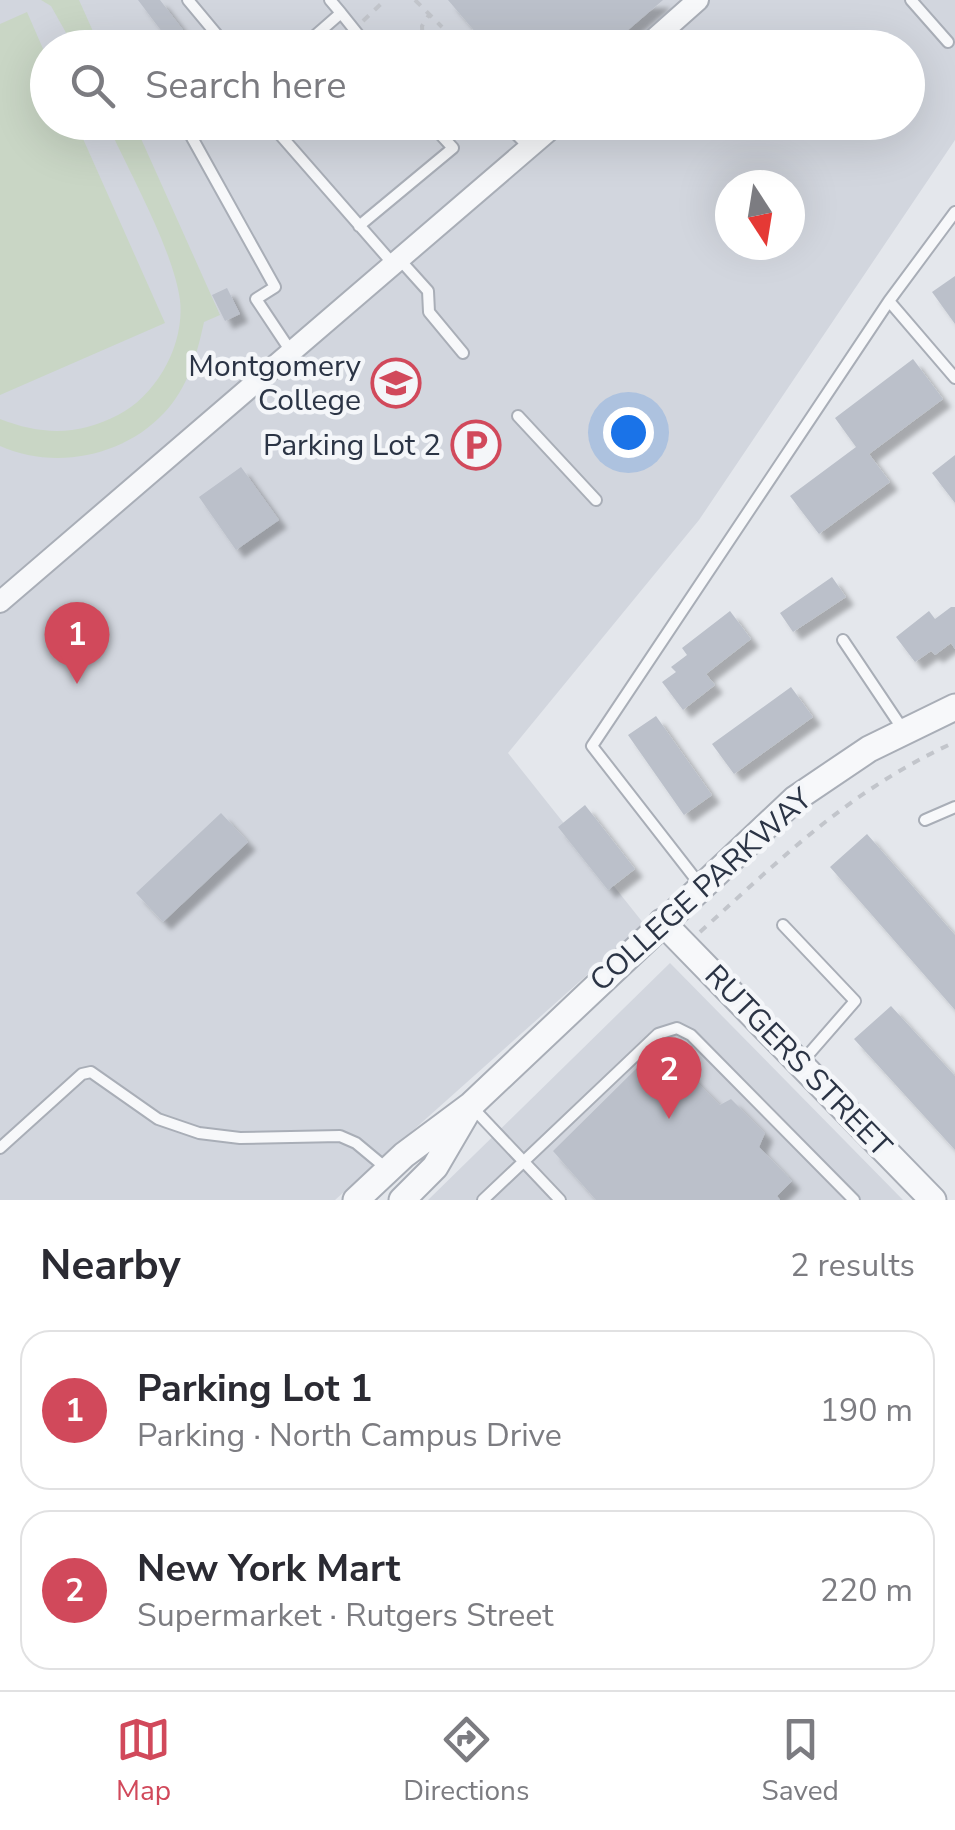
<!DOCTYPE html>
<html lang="en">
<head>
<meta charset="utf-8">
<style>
  :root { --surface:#fff; --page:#f7f7f7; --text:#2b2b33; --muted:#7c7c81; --line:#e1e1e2; --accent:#d1495b }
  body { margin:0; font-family:"Nunito Sans",sans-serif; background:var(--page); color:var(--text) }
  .compass { position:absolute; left:715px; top:170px; width:90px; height:90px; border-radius:50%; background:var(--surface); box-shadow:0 10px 40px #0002; rotate:168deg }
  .you { position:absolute; left:628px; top:432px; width:35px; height:35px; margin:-25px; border:8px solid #fff; border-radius:50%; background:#1a73e8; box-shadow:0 0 0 15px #1a73e833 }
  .badge { display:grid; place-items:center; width:65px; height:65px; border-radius:50%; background:var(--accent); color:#fff; font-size:32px; font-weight:700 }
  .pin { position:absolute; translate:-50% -82px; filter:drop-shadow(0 2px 5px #0008) }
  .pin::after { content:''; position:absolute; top:52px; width:35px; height:30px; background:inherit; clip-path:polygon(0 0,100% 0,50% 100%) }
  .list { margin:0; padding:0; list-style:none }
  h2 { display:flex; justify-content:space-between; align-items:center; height:130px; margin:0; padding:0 40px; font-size:42px }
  h2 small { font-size:32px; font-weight:400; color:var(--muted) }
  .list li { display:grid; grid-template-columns:65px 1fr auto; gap:30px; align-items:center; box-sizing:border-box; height:160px; margin:0 20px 20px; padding:0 20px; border:2px solid var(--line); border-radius:30px }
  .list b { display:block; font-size:38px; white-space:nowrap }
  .list p { margin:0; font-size:32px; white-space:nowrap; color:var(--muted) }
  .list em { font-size:32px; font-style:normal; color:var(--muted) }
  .icon { flex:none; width:55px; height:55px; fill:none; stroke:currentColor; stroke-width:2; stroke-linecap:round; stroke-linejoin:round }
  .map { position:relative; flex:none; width:955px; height:1200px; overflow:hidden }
  .search { position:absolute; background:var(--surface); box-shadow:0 10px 40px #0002; left:30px; right:30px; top:30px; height:110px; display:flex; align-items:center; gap:25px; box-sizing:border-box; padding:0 35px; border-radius:55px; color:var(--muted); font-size:38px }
  .sheet { height:490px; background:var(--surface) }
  nav { display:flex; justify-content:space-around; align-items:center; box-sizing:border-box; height:140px; border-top:2px solid var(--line); background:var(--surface); font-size:28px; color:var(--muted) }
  nav a { display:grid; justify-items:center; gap:5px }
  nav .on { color:var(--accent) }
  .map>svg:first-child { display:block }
  .built { fill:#d2d6de; fill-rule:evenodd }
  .green { fill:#c9d6c5 }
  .building { fill:#bbc0ca; filter:url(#shadow) }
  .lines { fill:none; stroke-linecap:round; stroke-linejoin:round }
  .service-casing { stroke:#a9aeb7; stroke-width:14 }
  .minor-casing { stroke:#a9aeb7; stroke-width:24 }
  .tertiary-casing { stroke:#a9aeb7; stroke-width:29 }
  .path { stroke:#c2c5cb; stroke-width:4; stroke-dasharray:8 8; stroke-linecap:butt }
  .service { stroke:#f7f8fa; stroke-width:10 }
  .minor { stroke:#f7f8fa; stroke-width:20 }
  .tertiary { stroke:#f7f8fa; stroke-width:25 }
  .labels { text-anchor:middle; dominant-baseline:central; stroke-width:9; stroke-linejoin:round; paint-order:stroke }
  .poi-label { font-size:30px; fill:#2b3445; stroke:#f4f6f9; text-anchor:end }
  .street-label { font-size:30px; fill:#2b3445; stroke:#f4f6f9 }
</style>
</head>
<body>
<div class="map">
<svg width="955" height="1200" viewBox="0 0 955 1200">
  <defs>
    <filter id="shadow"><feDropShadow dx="8" dy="8" stdDeviation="2.5" flood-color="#0004"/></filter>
  </defs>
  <rect width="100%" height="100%" fill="#e4e7ec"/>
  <!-- built -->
  <path class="built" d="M0,0H955V140L699,520L508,753L644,924L335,1200H0ZM48,48H908V122H48ZM730,185H790V245H730Z
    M670,963L903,1200H428Z"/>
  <!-- green -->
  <path class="green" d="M41,0H79L100,47H74L51,6Z
    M27,12L47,58L48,122L76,123L165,323L0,395V24Z
    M107,123H134L220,315L204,322C197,354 188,388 164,413C123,457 54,470 0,446V419C41,435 78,436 118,415C157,395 185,344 180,300C173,249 129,172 107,123Z"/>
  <!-- building -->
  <path class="building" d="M138,0H160L183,30L169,41Z
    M448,0H663L607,48H489Z
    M955,276V324L932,292Z
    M227,288L240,314L225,321L212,295Z
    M913,359L943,399L869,454L890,482L819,534L790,496L856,447L835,418Z
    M955,455V503L932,473Z
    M241,467L279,520L236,550L199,497Z
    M832,577L846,597L793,632L780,613Z
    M951,607H955V649L951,643L935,655L931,651L915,662L896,637L929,611L935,619Z
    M730,611L751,639L706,674L715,685L683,710L662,682L676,672L671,667L687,655L682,648Z
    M791,687L813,717L734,774L712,744Z
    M656,716L712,795L684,815L628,735Z
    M585,805L635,869L608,890L558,827Z
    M221,813L248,842L163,922L136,893Z
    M867,834L955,935V1010L830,867Z
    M891,1006L955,1076V1150L854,1039Z
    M676,1061L720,1105L731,1099L765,1133L759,1147L792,1181L777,1196L780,1200H596L553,1151L643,1062L659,1078Z"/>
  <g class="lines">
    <!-- service casing -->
    <g class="service-casing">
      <path id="service" d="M188,0L228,48
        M330,0L341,13
        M911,0L948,42
        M301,48L341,13L369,48
        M486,48L488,46
        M269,122L394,265
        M504,122L530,148
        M190,134L275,287L256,299L292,353
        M359,226L453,148L429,122
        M401,261L428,291L429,312L463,353
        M889,301L955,378
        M518,416L596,500
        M843,640L904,731
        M925,820L955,807
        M701,886L592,746L889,301L955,212
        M783,925L855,1001L801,1063
        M471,1106L560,1200
        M0,1148L82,1074L91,1072L158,1119L199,1133L240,1138L340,1136L356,1143L386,1168
        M483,1200L658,1034L677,1028L691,1035L854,1200"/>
    </g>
    <!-- minor casing -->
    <g class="minor-casing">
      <path id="minor" d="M644,48L698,0
        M0,602L559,122"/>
    </g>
    <!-- tertiary casing -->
    <g class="tertiary-casing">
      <path id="tertiary" d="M662,922L933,1200
        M356,1200L404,1155L471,1105L795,799L869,749L955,707
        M402,1200L435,1167L466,1114"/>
    </g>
    <!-- path -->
    <path class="path" d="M415,0L442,27
      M363,21L385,0
      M423,48L422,26L429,15
      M700,932C784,856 850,790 955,742"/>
    <!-- service -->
    <use href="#service" class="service"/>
    <!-- minor -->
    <use href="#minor" class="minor"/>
    <!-- tertiary -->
    <use href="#tertiary" class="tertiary"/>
  </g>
  <!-- icons -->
  <defs>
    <g id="university-ring" transform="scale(2.5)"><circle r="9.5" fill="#f4f6f9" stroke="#d1495b" stroke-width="1.5"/><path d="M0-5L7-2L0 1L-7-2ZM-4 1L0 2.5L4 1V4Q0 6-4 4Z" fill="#d1495b"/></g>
    <g id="parking-ring" transform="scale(2.5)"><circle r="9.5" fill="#f4f6f9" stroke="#d1495b" stroke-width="1.5"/><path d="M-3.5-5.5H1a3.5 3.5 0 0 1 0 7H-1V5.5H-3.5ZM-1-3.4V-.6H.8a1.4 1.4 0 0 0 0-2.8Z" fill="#d1495b"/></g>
  </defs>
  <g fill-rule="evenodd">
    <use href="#university-ring" x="396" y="383"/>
    <use href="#parking-ring" x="476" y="445"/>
  </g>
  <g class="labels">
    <!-- poi labels -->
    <g class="poi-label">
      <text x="361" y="366">Montgomery<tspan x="361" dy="34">College</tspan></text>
      <text x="441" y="445">Parking Lot 2</text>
    </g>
    <!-- street labels -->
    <g class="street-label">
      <text transform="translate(701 890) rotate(-42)">COLLEGE PARKWAY</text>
      <text transform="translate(798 1061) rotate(46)">RUTGERS STREET</text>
    </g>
  </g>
</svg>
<svg class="compass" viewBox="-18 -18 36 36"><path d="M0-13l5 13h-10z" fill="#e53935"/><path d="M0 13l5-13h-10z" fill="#7c7c81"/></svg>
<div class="you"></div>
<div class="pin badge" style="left:77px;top:684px">1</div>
<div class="pin badge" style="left:669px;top:1119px">2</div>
<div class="search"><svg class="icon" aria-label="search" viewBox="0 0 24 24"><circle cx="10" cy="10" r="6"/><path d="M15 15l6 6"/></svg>Search here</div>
</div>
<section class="sheet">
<h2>Nearby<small>2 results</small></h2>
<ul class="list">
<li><span class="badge">1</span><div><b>Parking Lot 1</b><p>Parking · North Campus Drive</p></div><em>190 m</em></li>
<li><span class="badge">2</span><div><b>New York Mart</b><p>Supermarket · Rutgers Street</p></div><em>220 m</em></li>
</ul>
</section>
<nav>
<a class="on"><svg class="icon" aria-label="map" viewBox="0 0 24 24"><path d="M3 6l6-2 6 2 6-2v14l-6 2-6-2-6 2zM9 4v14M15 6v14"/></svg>Map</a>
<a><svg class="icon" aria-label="directions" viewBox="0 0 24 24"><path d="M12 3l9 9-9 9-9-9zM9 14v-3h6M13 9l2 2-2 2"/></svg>Directions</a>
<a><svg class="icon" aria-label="saved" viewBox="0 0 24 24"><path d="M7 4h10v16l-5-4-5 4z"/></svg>Saved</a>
</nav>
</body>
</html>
